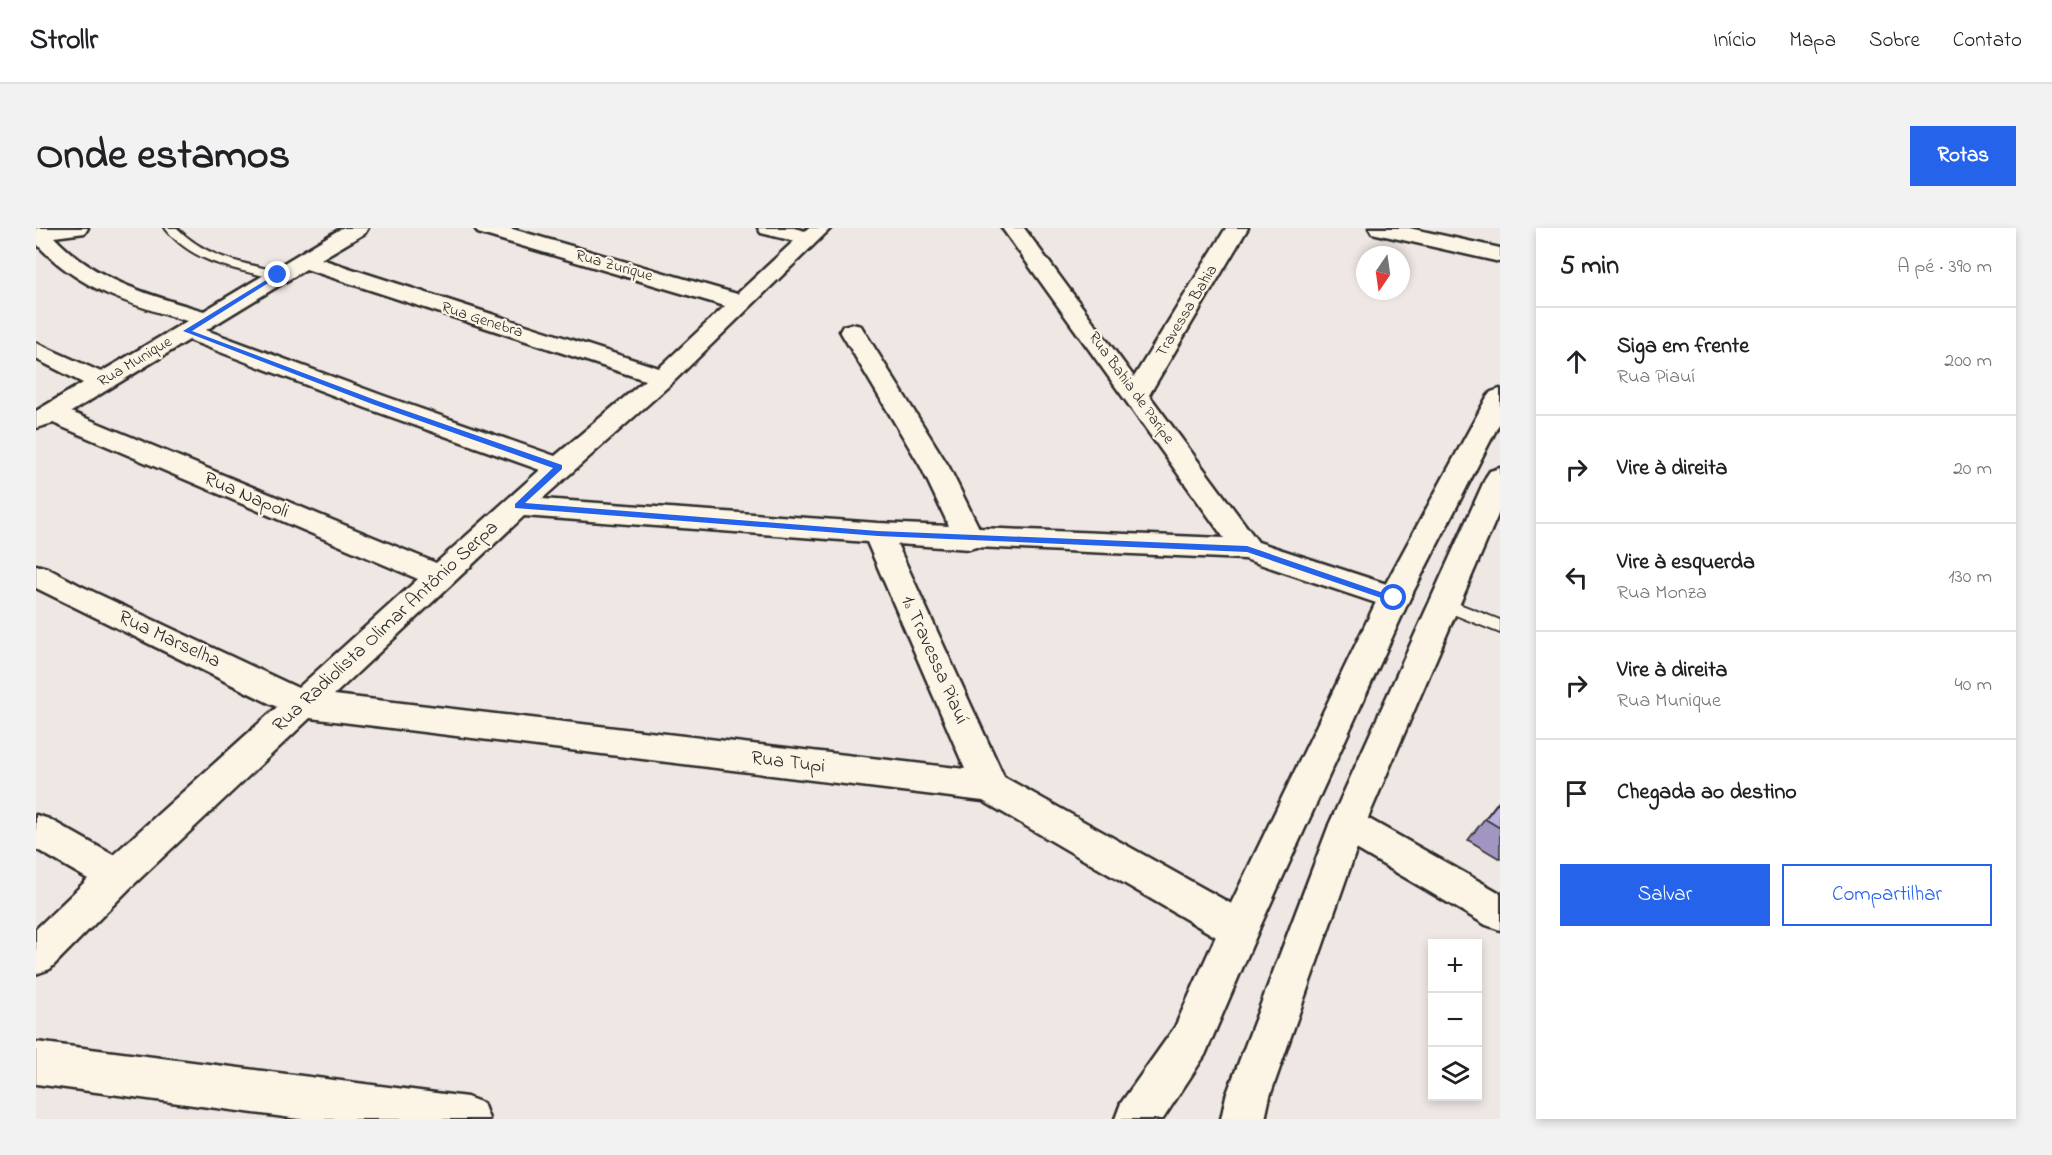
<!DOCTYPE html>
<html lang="pt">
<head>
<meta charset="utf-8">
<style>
  :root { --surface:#fff; --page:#f2f2f2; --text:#202124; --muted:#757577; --line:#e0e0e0; --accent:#2563eb }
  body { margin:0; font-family:"Indie Flower",sans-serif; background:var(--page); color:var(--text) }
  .controls { position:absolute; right:18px; bottom:18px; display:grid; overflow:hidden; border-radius:0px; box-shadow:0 3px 9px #0003 }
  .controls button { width:54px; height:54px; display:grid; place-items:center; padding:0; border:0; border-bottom:2px solid var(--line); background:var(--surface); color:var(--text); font:30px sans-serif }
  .compass { position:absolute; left:1320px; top:18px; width:54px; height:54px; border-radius:50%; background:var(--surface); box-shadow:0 3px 9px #0003; rotate:193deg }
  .stop { position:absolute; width:18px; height:18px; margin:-14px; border:4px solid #2563eb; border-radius:50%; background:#fff }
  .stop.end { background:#2563eb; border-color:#fff; box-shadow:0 2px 6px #0008 }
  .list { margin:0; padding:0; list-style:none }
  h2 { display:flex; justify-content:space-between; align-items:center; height:78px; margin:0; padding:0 24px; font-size:26px }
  h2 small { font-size:20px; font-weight:400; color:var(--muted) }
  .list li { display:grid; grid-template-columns:39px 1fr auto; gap:18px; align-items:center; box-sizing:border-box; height:108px; padding:0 24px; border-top:2px solid var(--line) }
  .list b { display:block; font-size:22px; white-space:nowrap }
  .list p { margin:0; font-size:20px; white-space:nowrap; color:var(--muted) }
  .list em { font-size:20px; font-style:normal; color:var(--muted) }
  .actions { display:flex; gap:12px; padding:18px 24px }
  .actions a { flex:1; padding:14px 0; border:2px solid var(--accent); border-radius:0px; text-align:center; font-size:21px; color:var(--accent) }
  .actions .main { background:var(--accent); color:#fff }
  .icon { flex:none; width:33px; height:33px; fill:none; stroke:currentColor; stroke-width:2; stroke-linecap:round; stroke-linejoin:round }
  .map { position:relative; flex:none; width:1464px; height:891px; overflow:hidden; border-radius:0px }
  header { display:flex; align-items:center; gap:36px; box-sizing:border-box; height:84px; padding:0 30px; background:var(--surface); border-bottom:2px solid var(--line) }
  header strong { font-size:28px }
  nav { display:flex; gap:33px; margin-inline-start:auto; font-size:21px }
  .intro { display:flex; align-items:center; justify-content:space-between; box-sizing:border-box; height:144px; padding:0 36px }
  h1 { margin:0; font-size:42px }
  .button { padding:15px 27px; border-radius:0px; background:var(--accent); color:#fff; font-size:21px; font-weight:700 }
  main { display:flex; gap:36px; padding:0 36px }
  aside { flex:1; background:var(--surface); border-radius:0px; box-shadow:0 3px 9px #0003 }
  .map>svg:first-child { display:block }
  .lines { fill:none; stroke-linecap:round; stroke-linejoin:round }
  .lane-casing { stroke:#2b2b2b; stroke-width:4 }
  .street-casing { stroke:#2b2b2b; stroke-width:5 }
  .secondary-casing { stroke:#2b2b2b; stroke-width:5 }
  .lane { fill:#fcf5e5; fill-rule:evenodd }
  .street { fill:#fcf5e5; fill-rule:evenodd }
  .secondary { fill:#fcf5e5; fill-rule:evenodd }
  .wall { fill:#a196c1; stroke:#2b2b2b; stroke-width:1.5 }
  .building { fill:#bbafe0; stroke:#2b2b2b; stroke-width:1.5 }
  .route { fill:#2563eb }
  .labels { text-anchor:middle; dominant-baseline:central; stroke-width:4.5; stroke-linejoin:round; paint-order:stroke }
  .far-street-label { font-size:16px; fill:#2b2b2b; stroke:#fcf5e5 }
  .street-label { font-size:20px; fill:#2b2b2b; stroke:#fcf5e5 }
</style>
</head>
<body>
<header>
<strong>Strollr</strong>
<nav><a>Início</a><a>Mapa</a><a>Sobre</a><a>Contato</a></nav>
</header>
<div class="intro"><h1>Onde estamos</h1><a class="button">Rotas</a></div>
<main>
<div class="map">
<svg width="1464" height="891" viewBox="0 0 1464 891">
  <rect width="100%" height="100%" fill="#efe7e4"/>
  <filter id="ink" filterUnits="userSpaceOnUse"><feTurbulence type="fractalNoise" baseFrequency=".0167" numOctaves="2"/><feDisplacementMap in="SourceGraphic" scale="12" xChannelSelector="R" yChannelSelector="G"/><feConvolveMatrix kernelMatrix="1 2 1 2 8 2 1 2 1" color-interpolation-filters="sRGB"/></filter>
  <g filter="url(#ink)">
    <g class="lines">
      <!-- lane casing -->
      <g class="lane-casing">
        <path id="lane" d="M129,0H141C171,31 207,35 246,44L248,47L242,51C200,41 157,36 129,0Z
          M1408,370L1464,392V405L1402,380L1399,376L1402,372Z"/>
      </g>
      <!-- street casing -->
      <g class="street-casing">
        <path id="street" d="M0,0H52L49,5L18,9C58,52 113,67 168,83L306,0H332L329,5L285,31L623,140L689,78L442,5L439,0H473L701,66L758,13L725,5L722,0H758L769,3L772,0H795L636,155L506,271L842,295L913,298L885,239L804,103L807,98L816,96L825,98L828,103L913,239L943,300L1188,310L966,0H988L1098,149L1190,0H1212L1113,167L1222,314L1369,362L1374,370L1369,378L1358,381L1209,331L940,319L934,321L861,316L968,549L1217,688L1223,701L1217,714L1203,719L1189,714L947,573L274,490L94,660L14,741L0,746V701L52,651L0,621V587L13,591L77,627L241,479L0,360V337L11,340L45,358L262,460L382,351L17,195L0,200V183L47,155L0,131V115L65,144L151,93C94,76 41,61 0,15ZM270,41L609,152L519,228L348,168L170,102ZM153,112L330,180L504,242L400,335L35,184ZM488,288L831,314L929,541L298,467Z
          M1333,0H1373L1464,20V34L1336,5Z
          M1311,582L1324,586L1464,665V702L1450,697L1298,608L1293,597L1298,586Z"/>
      </g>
      <!-- secondary casing -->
      <g class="secondary-casing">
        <path id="secondary" d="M1464,161V194L1374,370L1223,701L1169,827L1127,891H1079L1085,875L1139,799L1189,688L1342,370L1451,169L1455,164Z
          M1464,240V282L1329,597L1234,868L1229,891H1185L1190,868L1293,597L1450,249L1454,243Z
          M0,814L431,869L447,875L453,891H263L0,856Z"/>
      </g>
      <!-- lane -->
      <use href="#lane" class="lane"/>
      <!-- street -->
      <use href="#street" class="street"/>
      <!-- secondary -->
      <use href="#secondary" class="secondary"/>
    </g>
    <!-- wall -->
    <path class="wall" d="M1464,571V631L1432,612Z"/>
    <!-- building -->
    <path class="building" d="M1464,572V600L1449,591Z"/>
  </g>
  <!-- route -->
  <path class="route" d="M240,46L245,47L156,103L342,173L526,237V241L489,275L842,303L1211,318L1362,370L1361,373H1354L1211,324L842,308L479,280V276L517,240L336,176L147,103Z"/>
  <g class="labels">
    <!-- far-street labels -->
    <g class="far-street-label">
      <text transform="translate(578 38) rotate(16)">Rua Zurique</text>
      <text transform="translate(1151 83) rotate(-59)">Travessa Bahia</text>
      <text transform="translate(446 92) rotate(18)">Rua Genebra</text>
      <text transform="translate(99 134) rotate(-31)">Rua Munique</text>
      <text transform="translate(1095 160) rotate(54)">Rua Bahia de Paripe</text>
    </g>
    <!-- street labels -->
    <g class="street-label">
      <text transform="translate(210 268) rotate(23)">Rua Napoli</text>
      <text transform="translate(350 399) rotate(-43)">Rua Radiolista Olimar Antônio Serpa</text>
      <text transform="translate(133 412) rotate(25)">Rua Marselha</text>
      <text transform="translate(898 432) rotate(66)">1ª Travessa Piauí</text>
      <text transform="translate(752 535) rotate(7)">Rua Tupi</text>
    </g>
  </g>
</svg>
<div class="controls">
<button>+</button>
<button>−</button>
<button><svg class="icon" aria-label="layers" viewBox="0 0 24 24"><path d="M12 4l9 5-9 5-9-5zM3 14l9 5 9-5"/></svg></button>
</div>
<svg class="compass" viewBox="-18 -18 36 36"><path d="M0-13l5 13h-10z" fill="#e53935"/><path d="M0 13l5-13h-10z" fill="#757577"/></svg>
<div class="stop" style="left:1358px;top:370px"></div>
<div class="stop end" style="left:242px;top:47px"></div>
</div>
<aside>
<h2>5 min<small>A pé · 390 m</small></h2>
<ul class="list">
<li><svg class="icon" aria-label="ahead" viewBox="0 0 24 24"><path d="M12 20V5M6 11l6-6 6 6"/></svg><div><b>Siga em frente</b><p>Rua Piauí</p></div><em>200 m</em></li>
<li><svg class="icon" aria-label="right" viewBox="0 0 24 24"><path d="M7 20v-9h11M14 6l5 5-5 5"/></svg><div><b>Vire à direita</b></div><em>20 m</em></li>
<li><svg class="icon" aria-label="left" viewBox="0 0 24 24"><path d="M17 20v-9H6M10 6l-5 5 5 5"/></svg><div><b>Vire à esquerda</b><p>Rua Monza</p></div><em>130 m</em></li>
<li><svg class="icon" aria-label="right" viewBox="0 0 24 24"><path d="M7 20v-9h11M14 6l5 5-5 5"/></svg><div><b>Vire à direita</b><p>Rua Munique</p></div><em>40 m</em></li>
<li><svg class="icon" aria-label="arrive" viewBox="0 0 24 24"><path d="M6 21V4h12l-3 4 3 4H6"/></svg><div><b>Chegada ao destino</b></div></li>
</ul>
<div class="actions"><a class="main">Salvar</a><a>Compartilhar</a></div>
</aside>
</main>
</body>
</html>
